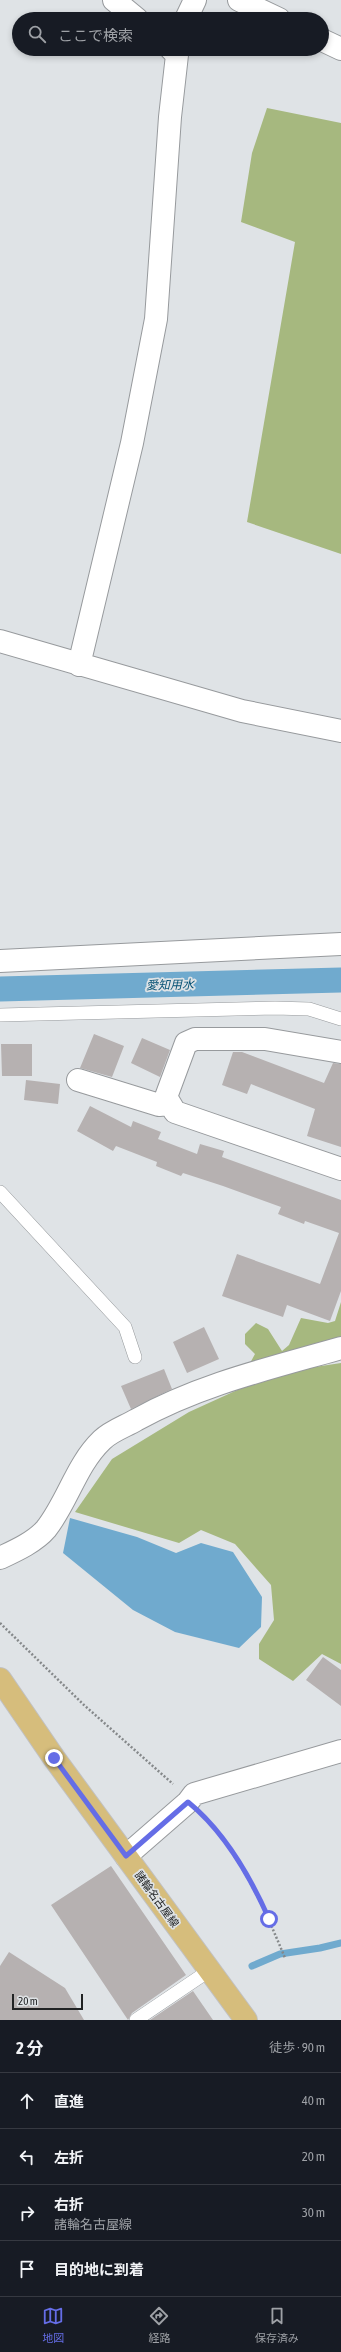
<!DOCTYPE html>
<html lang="ja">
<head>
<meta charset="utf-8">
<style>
  :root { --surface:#171b24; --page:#20242c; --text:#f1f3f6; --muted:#9ea1a6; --line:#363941; --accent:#656de6 }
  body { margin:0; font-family:"Asap Condensed","Noto Sans JP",sans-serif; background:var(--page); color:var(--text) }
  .scale { position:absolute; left:12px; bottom:10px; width:71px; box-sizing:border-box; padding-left:4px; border:2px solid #212324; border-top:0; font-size:11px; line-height:14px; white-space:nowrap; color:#212324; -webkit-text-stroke:3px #dfe3e6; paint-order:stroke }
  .stop { position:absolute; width:12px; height:12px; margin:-9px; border:3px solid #656de6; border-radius:50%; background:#fff }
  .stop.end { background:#656de6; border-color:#fff; box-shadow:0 1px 4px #0008 }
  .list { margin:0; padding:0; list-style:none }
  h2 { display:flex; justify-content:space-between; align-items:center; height:52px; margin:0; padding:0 16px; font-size:17px }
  h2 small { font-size:13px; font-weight:400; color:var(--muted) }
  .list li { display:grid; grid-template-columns:26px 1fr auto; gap:12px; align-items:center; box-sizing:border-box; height:56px; padding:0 16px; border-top:1px solid var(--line) }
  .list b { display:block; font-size:15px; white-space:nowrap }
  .list p { margin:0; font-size:13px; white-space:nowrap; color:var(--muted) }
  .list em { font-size:13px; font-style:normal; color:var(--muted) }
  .icon { flex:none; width:22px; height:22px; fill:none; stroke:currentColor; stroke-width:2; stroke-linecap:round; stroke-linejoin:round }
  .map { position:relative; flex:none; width:341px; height:2020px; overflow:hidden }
  .search { position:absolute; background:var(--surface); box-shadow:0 2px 6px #0003; left:12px; right:12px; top:12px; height:44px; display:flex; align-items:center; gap:10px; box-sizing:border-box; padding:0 14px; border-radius:22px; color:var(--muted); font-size:15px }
  .sheet { height:276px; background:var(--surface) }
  nav { display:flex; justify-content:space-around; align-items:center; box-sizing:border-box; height:56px; border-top:1px solid var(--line); background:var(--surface); font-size:11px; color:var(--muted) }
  nav a { display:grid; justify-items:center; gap:2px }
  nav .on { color:var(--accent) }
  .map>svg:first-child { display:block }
  .forest { fill:#a6b87f }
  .water { fill:#70aace }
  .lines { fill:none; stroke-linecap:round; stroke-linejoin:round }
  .stream { stroke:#70aace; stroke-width:7 }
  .canal { stroke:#70aace; stroke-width:25 }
  .building { fill:#b6b1b1 }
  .lane-casing { stroke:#979a9d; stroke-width:14 }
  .street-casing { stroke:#979a9d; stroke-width:24 }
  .primary-casing { stroke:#c1c1c2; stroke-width:24 }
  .path { stroke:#85888a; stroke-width:2.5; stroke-dasharray:2 2; stroke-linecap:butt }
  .lane { stroke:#fff; stroke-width:13 }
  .street { stroke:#fff; stroke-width:22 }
  .primary { stroke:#d6bd7c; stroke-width:22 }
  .route { stroke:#656de6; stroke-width:5 }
  .labels { text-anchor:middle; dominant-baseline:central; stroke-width:3.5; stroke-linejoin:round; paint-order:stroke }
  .street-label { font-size:11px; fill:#212324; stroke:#dfe3e6 }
  .water-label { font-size:12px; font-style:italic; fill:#055174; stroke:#dfe3e6 }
</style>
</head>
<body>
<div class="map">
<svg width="341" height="2020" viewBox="0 0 341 2020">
  <rect width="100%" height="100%" fill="#dfe3e6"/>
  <!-- forest -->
  <path class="forest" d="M267,108L341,123V554L247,522L295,242L241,222L252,153Z
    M341,1302V1339L249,1365L255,1354L245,1344V1334L256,1323L268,1329L282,1351L289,1345L301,1318L328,1323L335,1321Z
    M341,1363V1664L322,1654L293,1681L259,1659V1644L274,1620L271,1585L235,1544L201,1530L179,1543L75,1512L112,1459L189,1412L275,1373Z"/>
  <!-- water -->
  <path class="water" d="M70,1518L137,1537L176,1553L201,1543L233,1552L262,1597L261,1627L239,1648L175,1632L133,1610L63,1553Z"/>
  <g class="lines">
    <!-- stream -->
    <path class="stream" d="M252,1966L280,1954L320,1948L341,1943"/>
    <!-- canal -->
    <path class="canal" d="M0,989L341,980"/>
  </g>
  <!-- building -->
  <path class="building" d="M94,1034L124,1046L112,1077L80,1068Z
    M142,1038L170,1050L160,1077L131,1063Z
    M1,1044H32V1076H2Z
    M233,1052H242L324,1083L333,1063L341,1064V1147L307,1136L315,1109L251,1084L247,1094L222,1085Z
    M26,1080L60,1084L58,1104L24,1100Z
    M90,1106L131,1127L133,1121L161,1132L158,1139L197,1154L200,1144L224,1151L222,1157L341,1200V1291L330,1321L287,1305L283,1317L222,1296L237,1254L320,1284L339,1233L305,1221L304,1224L278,1214L281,1207L223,1186L183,1173L181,1176L156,1166L157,1162L116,1146L113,1151L77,1131Z
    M204,1327L219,1359L187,1373L173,1342Z
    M164,1369L172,1389L131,1409L121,1386Z
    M323,1657L341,1670V1706L306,1680Z
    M111,1866L186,1975L132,2013L128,2020L51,1905Z
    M9,1952L65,1988L84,2020H0V1966Z
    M193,1991L213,2020H150Z"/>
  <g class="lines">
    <!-- lane casing -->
    <g class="lane-casing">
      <path id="lane" d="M0,1015L275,1008L309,1009L341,1019
        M0,1192L125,1327L135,1357
        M136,2020L210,1970"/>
    </g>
    <!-- street casing -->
    <g class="street-casing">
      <path id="street" d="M114,0L137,19
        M239,0L279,19
        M186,19L195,0
        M322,40L341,49
        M0,641L242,711L341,731
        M79,665L132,443L156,319L170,117L177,55L171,49
        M0,961L341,944
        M341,1052L265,1039H195L186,1043L166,1097L175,1112L341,1169
        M78,1080L159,1105L170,1104
        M0,1558C15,1551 35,1542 46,1529C68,1501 76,1465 102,1440C111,1431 126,1426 136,1420C201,1384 271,1368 341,1348
        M126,1856L188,1802L194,1794L341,1751"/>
    </g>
    <!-- primary casing -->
    <g class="primary-casing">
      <path id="primary" d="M0,1679L54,1758L246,2020"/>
    </g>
    <!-- path -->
    <path class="path" d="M0,1623L84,1705L173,1784
      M205,1817C242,1859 264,1907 285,1958"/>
    <!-- lane -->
    <use href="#lane" class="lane"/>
    <!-- street -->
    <use href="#street" class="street"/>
    <!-- primary -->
    <use href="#primary" class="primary"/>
  </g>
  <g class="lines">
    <!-- route -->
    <path class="route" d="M54,1758L126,1856L188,1802C225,1832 250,1876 269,1919"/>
  </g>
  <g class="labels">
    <!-- street labels -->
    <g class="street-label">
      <text transform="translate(157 1899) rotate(54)">諸輪名古屋線</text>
    </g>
    <!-- water labels -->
    <g class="water-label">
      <text transform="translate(170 985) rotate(-1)">愛知用水</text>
    </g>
  </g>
</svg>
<div class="scale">20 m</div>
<div class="stop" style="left:269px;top:1919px"></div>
<div class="stop end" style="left:54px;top:1758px"></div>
<div class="search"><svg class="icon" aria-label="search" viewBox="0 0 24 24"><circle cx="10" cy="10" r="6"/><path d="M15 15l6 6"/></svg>ここで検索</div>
</div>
<section class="sheet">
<h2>2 分<small>徒歩 · 90 m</small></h2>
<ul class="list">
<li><svg class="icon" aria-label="ahead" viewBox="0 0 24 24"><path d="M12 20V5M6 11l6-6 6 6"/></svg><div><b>直進</b></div><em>40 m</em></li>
<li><svg class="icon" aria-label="left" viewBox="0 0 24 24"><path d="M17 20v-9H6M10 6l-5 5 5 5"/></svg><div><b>左折</b></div><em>20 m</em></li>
<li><svg class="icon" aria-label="right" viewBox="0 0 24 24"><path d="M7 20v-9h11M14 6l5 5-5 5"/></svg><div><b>右折</b><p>諸輪名古屋線</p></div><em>30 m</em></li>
<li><svg class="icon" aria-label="arrive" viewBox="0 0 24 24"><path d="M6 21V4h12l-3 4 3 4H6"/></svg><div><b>目的地に到着</b></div></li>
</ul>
</section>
<nav>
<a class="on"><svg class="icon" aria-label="map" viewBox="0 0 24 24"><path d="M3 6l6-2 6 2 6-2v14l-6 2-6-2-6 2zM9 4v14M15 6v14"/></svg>地図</a>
<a><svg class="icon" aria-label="directions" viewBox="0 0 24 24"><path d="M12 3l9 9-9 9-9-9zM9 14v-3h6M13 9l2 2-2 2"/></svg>経路</a>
<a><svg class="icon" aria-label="saved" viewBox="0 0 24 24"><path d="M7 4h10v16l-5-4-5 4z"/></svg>保存済み</a>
</nav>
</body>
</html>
